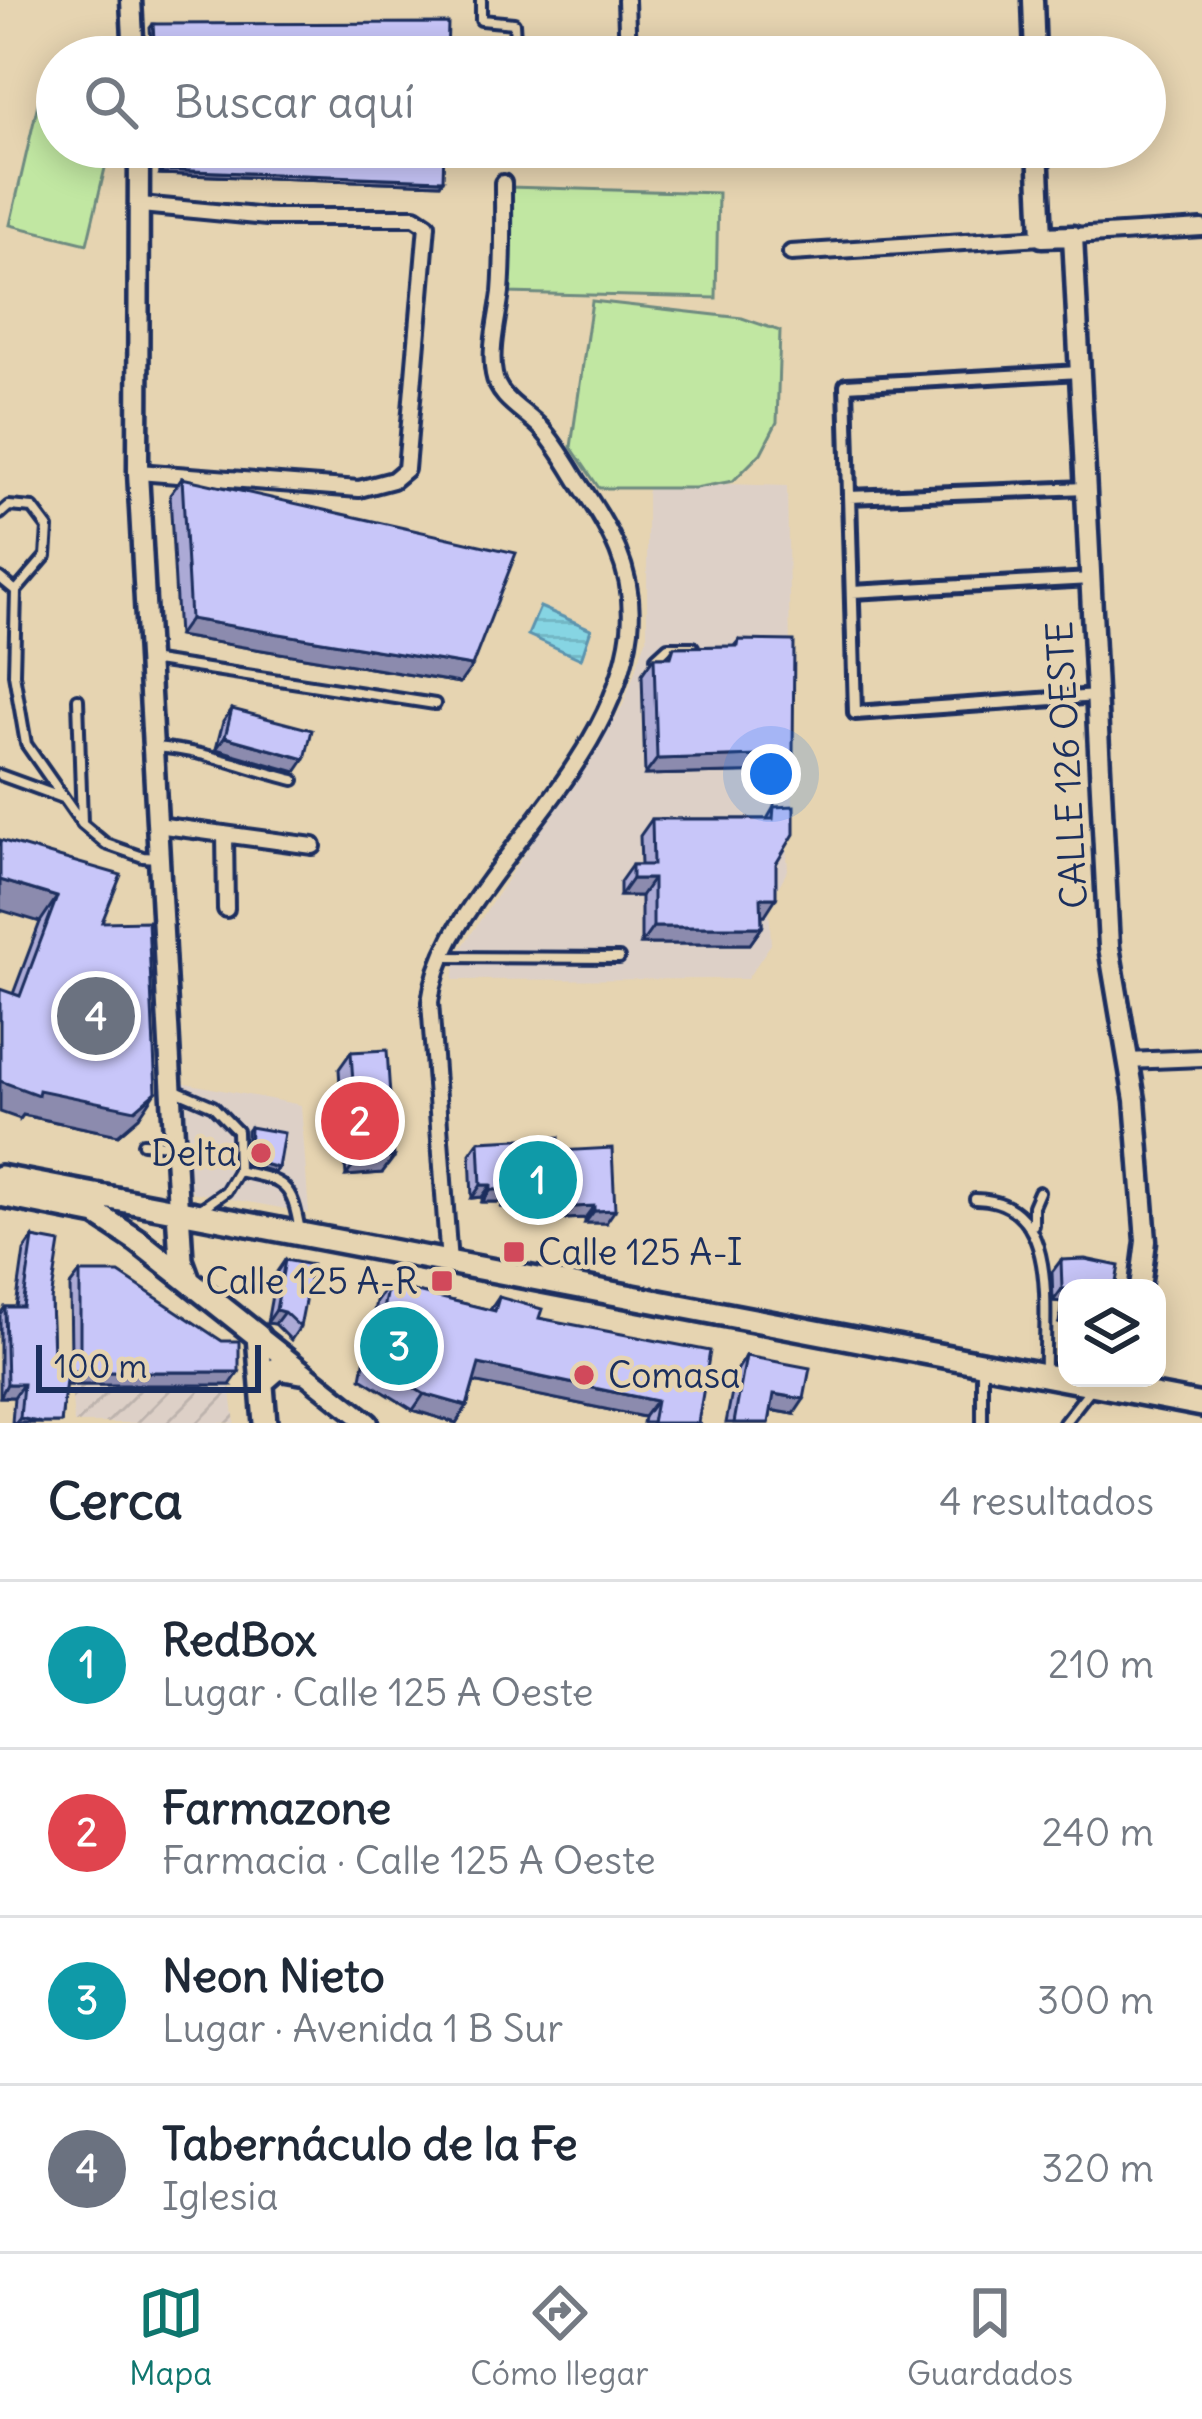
<!DOCTYPE html>
<html lang="es">
<head>
<meta charset="utf-8">
<style>
  :root { --surface:#fff; --page:#f6f6f7; --text:#1f2937; --muted:#747a83; --line:#e0e1e3; --accent:#0f766e }
  body { margin:0; font-family:Delius,sans-serif; background:var(--page); color:var(--text) }
  .controls { position:absolute; right:36px; bottom:36px; display:grid; overflow:hidden; border-radius:24px; box-shadow:0 6px 30px #0003 }
  .controls button { width:108px; height:108px; display:grid; place-items:center; padding:0; border:0; border-bottom:3px solid var(--line); background:var(--surface); color:var(--text); font:60px sans-serif }
  .scale { position:absolute; left:36px; bottom:30px; width:225px; box-sizing:border-box; padding-left:12px; border:6px solid #1b2f5e; border-top:0; font-size:33px; line-height:42px; white-space:nowrap; color:#1b2f5e; -webkit-text-stroke:9px #e6d4b1; paint-order:stroke }
  .you { position:absolute; left:771px; top:774px; width:42px; height:42px; margin:-30px; border:9px solid #fff; border-radius:50%; background:#1a73e8; box-shadow:0 0 0 18px #1a73e833 }
  .badge { display:grid; place-items:center; width:78px; height:78px; border-radius:50%; background:var(--accent); color:#fff; font-size:39px; font-weight:700 }
  .pin { position:absolute; translate:-50% -50%; border:6px solid #fff; box-shadow:0 3px 12px #0006 }
  .list { margin:0; padding:0; list-style:none }
  h2 { display:flex; justify-content:space-between; align-items:center; height:156px; margin:0; padding:0 48px; font-size:51px }
  h2 small { font-size:39px; font-weight:400; color:var(--muted) }
  .list li { display:grid; grid-template-columns:78px 1fr auto; gap:36px; align-items:center; box-sizing:border-box; height:168px; padding:0 48px; border-top:3px solid var(--line) }
  .list b { display:block; font-size:45px; white-space:nowrap }
  .list p { margin:0; font-size:39px; white-space:nowrap; color:var(--muted) }
  .list em { font-size:39px; font-style:normal; color:var(--muted) }
  .icon { flex:none; width:66px; height:66px; fill:none; stroke:currentColor; stroke-width:2; stroke-linecap:round; stroke-linejoin:round }
  .map { position:relative; flex:none; width:1202px; height:1423px; overflow:hidden }
  .search { position:absolute; background:var(--surface); box-shadow:0 6px 30px #0003; left:36px; right:36px; top:36px; height:132px; display:flex; align-items:center; gap:30px; box-sizing:border-box; padding:0 42px; border-radius:66px; color:var(--muted); font-size:45px }
  .sheet { height:828px; background:var(--surface) }
  nav { display:flex; justify-content:space-around; align-items:center; box-sizing:border-box; height:168px; border-top:3px solid var(--line); background:var(--surface); font-size:33px; color:var(--muted) }
  nav a { display:grid; justify-items:center; gap:6px }
  nav .on { color:var(--accent) }
  .map>svg:first-child { display:block }
  .built { fill:#ddd0c7 }
  .industrial { fill:url(#industrial-furrows) }
  .park { fill:#c1e7a2; stroke:#6e8b80; stroke-width:3 }
  .water { fill:url(#water-rules); stroke:#5b93ae; stroke-width:3 }
  .lines { fill:none; stroke-linecap:round; stroke-linejoin:round }
  .service-casing { stroke:#1b2f5e; stroke-width:16 }
  .pedestrian-casing { stroke:#1b2f5e; stroke-width:20 }
  .minor-casing { stroke:#1b2f5e; stroke-width:22 }
  .tertiary-casing { stroke:#1b2f5e; stroke-width:27 }
  .secondary-casing { stroke:#1b2f5e; stroke-width:30 }
  .service { stroke:#e6d4b1; stroke-width:8 }
  .pedestrian { stroke:#e6d4b1; stroke-width:10 }
  .minor { stroke:#e6d4b1; stroke-width:14 }
  .tertiary { stroke:#e6d4b1; stroke-width:18 }
  .secondary { stroke:#e6d4b1; stroke-width:21 }
  .wall { fill:#acaad6; stroke:#1b2f5e; stroke-width:3 }
  .shaded-wall { fill:#8c8bae; stroke:#1b2f5e; stroke-width:3 }
  .building { fill:#c8c6f9; stroke:#1b2f5e; stroke-width:3 }
  .poi-dot { fill:#d1495b; stroke:#e6d4b1; stroke-width:4.5 }
  .labels { text-anchor:middle; dominant-baseline:central; stroke-width:9; stroke-linejoin:round; paint-order:stroke }
  .street-label { font-size:36px; fill:#1b2f5e; stroke:#e6d4b1 }
  .poi-label { font-size:36px; fill:#1b2f5e; stroke:#e6d4b1; text-anchor:end }
</style>
</head>
<body>
<div class="map">
<svg width="1202" height="1423" viewBox="0 0 1202 1423">
  <defs>
    <pattern id="industrial-furrows" width="10" height="10" patternUnits="userSpaceOnUse" patternTransform="scale(3)"><rect width="10" height="10" fill="#ddd0c7"/><path d="M-1 1l2-2M0 10L10 0M9 11l2-2" fill="none" stroke="#bdb3ad"/></pattern>
    <pattern id="water-rules" width="6" height="5" patternUnits="userSpaceOnUse" patternTransform="scale(3)"><rect width="6" height="5" fill="#86d5e3"/><path d="M0 2.5h6" fill="none" stroke="#73b7c5"/></pattern>
  </defs>
  <rect width="100%" height="100%" fill="#e6d4b1"/>
  <filter id="ink" filterUnits="userSpaceOnUse"><feTurbulence type="fractalNoise" baseFrequency=".00833" numOctaves="2"/><feDisplacementMap in="SourceGraphic" scale="24" xChannelSelector="R" yChannelSelector="G"/><feConvolveMatrix kernelMatrix="1 2 1 2 8 2 1 2 1" color-interpolation-filters="sRGB"/></filter>
  <g filter="url(#ink)">
    <!-- built -->
    <path class="built" d="M647,481L787,486L793,809L786,839L788,870L769,903L771,944L747,979L453,980L457,955L623,705L647,637Z
      M180,1082L301,1105L309,1213L192,1192L187,1181Z"/>
    <!-- industrial -->
    <path class="industrial" d="M71,1385H230L235,1423H74Z"/>
    <!-- park -->
    <path class="park" d="M42,86L57,90V147H110L87,244L10,225Z
      M508,187L718,193L716,298L506,293Z
      M592,301L742,318L780,331L777,422L761,453L733,481L695,488H599L571,447Z"/>
    <!-- water -->
    <path class="water" d="M540,607L591,629L581,659L528,635Z"/>
    <g class="lines">
      <!-- service casing -->
      <g class="service-casing">
        <path id="service" d="M481,0V20L514,23L516,57
          M0,514L9,506L33,508L48,528L46,556L16,591L14,674L26,744L82,824L106,844L143,857L158,858
          M0,578L16,591
          M656,658L668,647H693
          M149,660L435,704
          M78,699L82,823
          M154,747C203,750 246,768 294,780
          M0,775L63,798
          M442,957L619,958
          M173,1089L213,1106L237,1131L238,1171
          M143,1143L171,1145
          M975,1199C1062,1200 1043,1311 1045,1373
          M202,1208L226,1191L238,1171C285,1181 292,1182 300,1232
          M1033,1225V1206L1039,1192
          M982,1365V1423
          M1064,1423L1093,1386"/>
      </g>
      <!-- pedestrian casing -->
      <g class="pedestrian-casing">
        <path id="pedestrian" d="M1080,372L846,385L855,713L1097,696
          M849,497L1086,488
          M852,592L1091,579"/>
      </g>
      <!-- minor casing -->
      <g class="minor-casing">
        <path id="minor" d="M626,0L628,57
          M1073,236L1202,228
          M791,253L1042,237
          M138,472L359,489L393,480L406,469L427,225L415,217H267L141,205
          M157,825L313,846
          M225,834L226,909
          M1127,1061L1202,1058
          M449,1263L430,1002C436,955 462,918 489,881C545,804 618,728 630,630C636,570 609,528 577,480C566,462 555,443 541,428C525,411 498,399 494,374C489,350 498,317 501,292C504,256 503,219 503,183"/>
      </g>
      <!-- tertiary casing -->
      <g class="tertiary-casing">
        <path id="tertiary" d="M131,0L134,57
          M1033,0L1035,57
          M139,147L138,472L178,1209
          M1038,147L1042,237L1073,236L1109,947L1135,1100L1146,1241L1140,1288
          M258,1336L368,1423"/>
      </g>
      <!-- secondary casing -->
      <g class="secondary-casing">
        <path id="secondary" d="M0,1177L1202,1405
          M0,1195L97,1214L138,1241L258,1336L265,1423
          M178,1209L181,1260L188,1279
          M262,1382L278,1368L301,1372"/>
      </g>
      <!-- service -->
      <use href="#service" class="service"/>
      <!-- pedestrian -->
      <use href="#pedestrian" class="pedestrian"/>
      <!-- minor -->
      <use href="#minor" class="minor"/>
      <!-- tertiary -->
      <use href="#tertiary" class="tertiary"/>
      <!-- secondary -->
      <use href="#secondary" class="secondary"/>
    </g>
    <!-- wall -->
    <path class="wall" d="M153,24L447,57H152L150,28Z
      M158,147H444L440,184L160,174Z
      M182,478L460,683L178,636L170,495Z
      M739,640L793,755L781,772L645,775L642,674L654,657H667L674,647L734,646Z
      M232,709L296,772L216,749L223,722Z
      M774,807L776,864L765,915H762V927L750,944H641V896H620V882L632,865H641L640,836L652,819H767Z
      M0,840L102,922L139,1117L118,1135L23,1115L20,1119L13,994L40,922Z
      M351,1052L382,1173L346,1176L339,1069Z
      M250,1127L278,1168L274,1172L246,1164L247,1131Z
      M479,1141L559,1151L606,1223H585V1218L564,1219V1214L522,1211L521,1207H502V1202H482V1197L472,1198L470,1154Z
      M33,1238L51,1300L53,1356H71L70,1286L80,1273L230,1385H65L61,1423H12L14,1397H0V1314L5,1307H16L24,1251Z
      M285,1260L300,1327L291,1340L275,1324L267,1323L276,1273Z
      M1061,1260L1067,1288V1325L1059,1323L1062,1302L1053,1301L1052,1272Z
      M388,1285L490,1310L499,1297L539,1318L698,1423H643L644,1417L474,1382L467,1406L456,1423L413,1410L361,1378L376,1301Z
      M746,1356L794,1414L771,1410L769,1423H726L736,1372Z"/>
    <!-- shaded-wall -->
    <path class="shaded-wall" d="M163,170L443,180L440,184L160,174Z
      M190,619L472,666L460,683L178,636Z
      M225,737L305,759L296,772L216,749Z
      M793,755L781,772L645,775L657,759Z
      M632,879H653L641,896H620Z
      M0,880L57,897L40,922L0,910Z
      M761,898H776L765,915H750Z
      M653,927H762L750,944H641Z
      M0,1081L39,1090L156,1092L139,1117L118,1135L23,1115L20,1119L0,1112Z
      M394,1157L382,1173L346,1176L358,1159Z
      M249,1160L278,1168L274,1172L246,1164Z
      M481,1185H491L482,1197L472,1198Z
      M511,1189L502,1202H482L491,1190Z
      M530,1194L521,1207H502L511,1195Z
      M531,1198L573,1201L564,1214L522,1211Z
      M594,1206L585,1218L564,1219L573,1207Z
      M615,1210L606,1223H585L594,1211Z
      M1062,1289H1067V1295L1062,1302L1053,1301Z
      M276,1310L284,1312L275,1324L267,1323Z
      M1067,1311V1325L1059,1323Z
      M479,1364L656,1401L644,1417L468,1381Z
      M67,1372H239L230,1385H58Z
      M7,1384H23L14,1397H0Z
      M424,1394L467,1406L456,1423L413,1410Z
      M774,1394L804,1399L794,1414L764,1409Z
      M20,1418L42,1423H16Z"/>
    <!-- building -->
    <path class="building" d="M448,23L447,57H155L153,24Z
      M161,147H444L443,180L163,170Z
      M182,478L516,553L472,666L190,619Z
      M739,640L794,641L793,755L657,759L654,657H671L674,647L738,646Z
      M232,709L312,730L305,759L225,737Z
      M794,806V834L776,864V898H761L762,927H653V879H632V865H653L652,819H773L774,807Z
      M0,840L121,875L102,922L148,921L156,1092L135,1110L39,1090L38,1095L0,1081V989L20,996L57,897L0,880Z
      M387,1050L394,1157L358,1159L351,1052Z
      M250,1127L284,1133L278,1168L249,1160Z
      M559,1137V1151L612,1148L615,1210L594,1211V1206L573,1207V1201L531,1198L530,1194L511,1195V1189L491,1190V1185H481L479,1141Z
      M33,1238L60,1243L51,1300L53,1356L80,1355V1273H119L222,1341H239V1372H67L61,1423H42L20,1418L23,1384H7L5,1307H23Z
      M1085,1259L1119,1266L1115,1288L1062,1289L1061,1260Z
      M285,1260L312,1265L300,1327L284,1312L276,1310Z
      M388,1285L495,1311L499,1297L542,1309L539,1318L710,1351L698,1423H652L656,1401L479,1364L467,1406L424,1394L372,1362Z
      M746,1356L810,1368L804,1399L774,1394L769,1423H734Z"/>
  </g>
  <!-- markers -->
  <g class="poi-dot">
    <circle cx="261" cy="1153" r="12"/>
    <rect x="502" y="1240" width="24" height="24" rx="6"/>
    <rect x="430" y="1269" width="24" height="24" rx="6"/>
    <circle cx="584" cy="1375" r="12"/>
  </g>
  <g class="labels">
    <!-- street labels -->
    <g class="street-label">
      <text transform="translate(1067 765) rotate(-93)">CALLE 126 OESTE</text>
    </g>
    <!-- poi labels -->
    <g class="poi-label">
      <text x="237" y="1153">Delta</text>
      <text x="538" y="1252" text-anchor="start">Calle 125 A-I</text>
      <text x="418" y="1281">Calle 125 A-R</text>
      <text x="608" y="1375" text-anchor="start">Comasa</text>
    </g>
  </g>
</svg>
<div class="controls">
<button><svg class="icon" aria-label="layers" viewBox="0 0 24 24"><path d="M12 4l9 5-9 5-9-5zM3 14l9 5 9-5"/></svg></button>
</div>
<div class="scale">100 m</div>
<div class="you"></div>
<div class="pin badge" style="left:538px;top:1180px;background:#0f9aa8">1</div>
<div class="pin badge" style="left:360px;top:1121px;background:#e0444e">2</div>
<div class="pin badge" style="left:399px;top:1346px;background:#0f9aa8">3</div>
<div class="pin badge" style="left:96px;top:1016px;background:#6b7280">4</div>
<div class="search"><svg class="icon" aria-label="search" viewBox="0 0 24 24"><circle cx="10" cy="10" r="6"/><path d="M15 15l6 6"/></svg>Buscar aquí</div>
</div>
<section class="sheet">
<h2>Cerca<small>4 resultados</small></h2>
<ul class="list">
<li><span class="badge" style="background:#0f9aa8">1</span><div><b>RedBox</b><p>Lugar · Calle 125 A Oeste</p></div><em>210 m</em></li>
<li><span class="badge" style="background:#e0444e">2</span><div><b>Farmazone</b><p>Farmacia · Calle 125 A Oeste</p></div><em>240 m</em></li>
<li><span class="badge" style="background:#0f9aa8">3</span><div><b>Neon Nieto</b><p>Lugar · Avenida 1 B Sur</p></div><em>300 m</em></li>
<li><span class="badge" style="background:#6b7280">4</span><div><b>Tabernáculo de la Fe</b><p>Iglesia</p></div><em>320 m</em></li>
</ul>
</section>
<nav>
<a class="on"><svg class="icon" aria-label="map" viewBox="0 0 24 24"><path d="M3 6l6-2 6 2 6-2v14l-6 2-6-2-6 2zM9 4v14M15 6v14"/></svg>Mapa</a>
<a><svg class="icon" aria-label="directions" viewBox="0 0 24 24"><path d="M12 3l9 9-9 9-9-9zM9 14v-3h6M13 9l2 2-2 2"/></svg>Cómo llegar</a>
<a><svg class="icon" aria-label="saved" viewBox="0 0 24 24"><path d="M7 4h10v16l-5-4-5 4z"/></svg>Guardados</a>
</nav>
</body>
</html>
